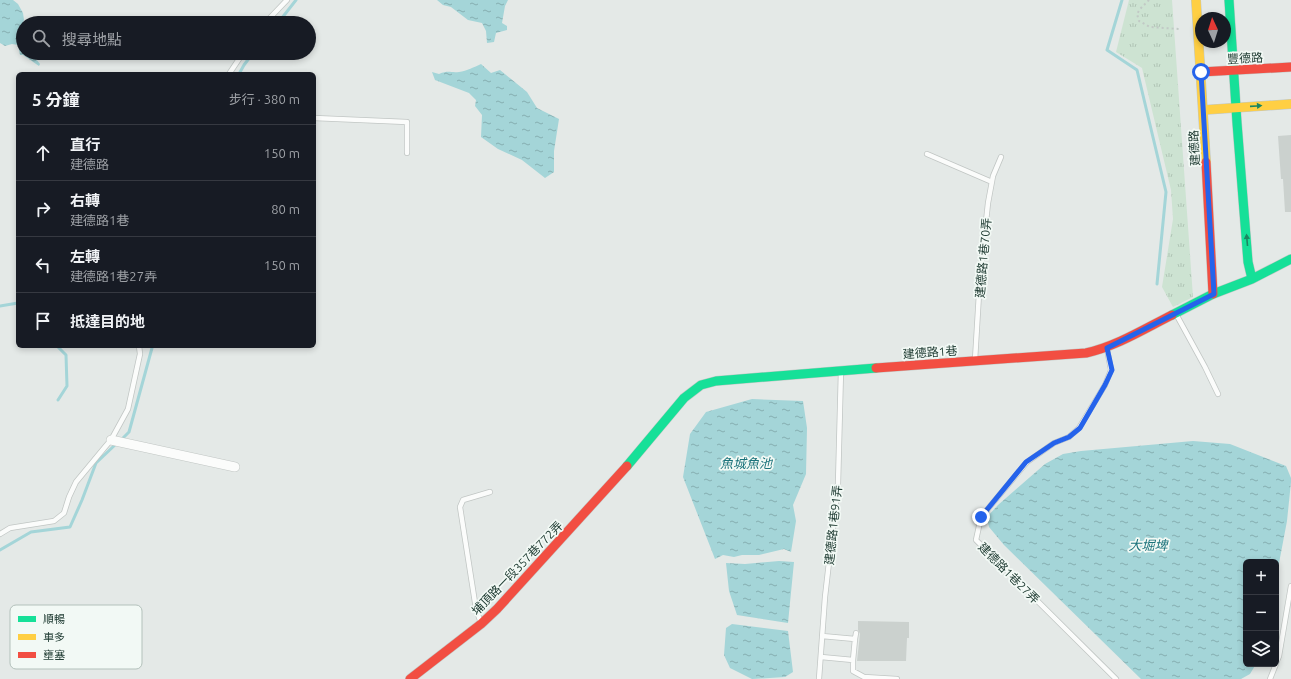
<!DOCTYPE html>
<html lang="zh-TW">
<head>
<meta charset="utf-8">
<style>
  :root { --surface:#171b24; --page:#20242c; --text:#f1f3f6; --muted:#9ea1a6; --line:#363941 }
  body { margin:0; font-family:Ubuntu,"Noto Sans TC",sans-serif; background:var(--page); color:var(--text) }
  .controls { position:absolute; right:12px; bottom:12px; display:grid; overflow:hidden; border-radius:6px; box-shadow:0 2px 6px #0003 }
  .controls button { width:36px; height:36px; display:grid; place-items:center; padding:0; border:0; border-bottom:1px solid var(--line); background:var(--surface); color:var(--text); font:20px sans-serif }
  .compass { position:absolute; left:1195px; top:12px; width:36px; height:36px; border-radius:50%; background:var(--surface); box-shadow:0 2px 6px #0003; rotate:356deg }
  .stop { position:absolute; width:12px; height:12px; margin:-9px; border:3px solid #2563eb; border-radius:50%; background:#fff }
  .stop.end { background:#2563eb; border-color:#fff; box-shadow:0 1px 4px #0008 }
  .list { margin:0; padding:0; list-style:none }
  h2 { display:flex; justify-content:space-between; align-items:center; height:52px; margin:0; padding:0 16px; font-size:17px }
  h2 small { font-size:13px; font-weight:400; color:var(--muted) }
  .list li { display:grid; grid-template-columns:26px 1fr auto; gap:12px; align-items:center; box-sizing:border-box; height:56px; padding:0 16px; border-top:1px solid var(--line) }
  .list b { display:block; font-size:15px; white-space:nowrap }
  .list p { margin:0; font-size:13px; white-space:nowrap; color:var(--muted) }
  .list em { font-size:13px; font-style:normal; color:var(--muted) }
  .icon { flex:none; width:22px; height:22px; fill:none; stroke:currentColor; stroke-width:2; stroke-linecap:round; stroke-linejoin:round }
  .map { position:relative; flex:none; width:1291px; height:679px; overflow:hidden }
  .search { position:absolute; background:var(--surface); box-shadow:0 2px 6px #0003; left:16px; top:16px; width:300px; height:44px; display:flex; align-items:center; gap:10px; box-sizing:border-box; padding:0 14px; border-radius:22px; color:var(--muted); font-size:15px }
  .panel { position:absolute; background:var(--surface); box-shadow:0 2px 6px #0003; left:16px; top:72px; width:300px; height:276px; border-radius:6px }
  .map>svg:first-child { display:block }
  .park { fill:url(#park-tufts) }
  .water { fill:url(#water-ripples) }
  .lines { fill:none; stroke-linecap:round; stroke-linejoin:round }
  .stream { stroke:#a4d5d8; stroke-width:3 }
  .building { fill:#cbd1ce }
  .lane-casing { stroke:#c1c6c4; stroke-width:6 }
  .street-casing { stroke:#c1c6c4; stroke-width:10 }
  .fast-casing { stroke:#c0c7c4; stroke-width:10 }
  .slow-casing { stroke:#c0c7c4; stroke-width:10 }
  .jam-casing { stroke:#c0c7c4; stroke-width:10 }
  .path { stroke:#c1c9c5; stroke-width:2; stroke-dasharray:2 3; stroke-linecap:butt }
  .lane { stroke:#fbfcfb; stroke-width:4.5 }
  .street { stroke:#fbfcfb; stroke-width:9 }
  .fast { stroke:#16e098; stroke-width:9 }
  .slow { stroke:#ffcf43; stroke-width:9 }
  .jam { stroke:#f24e42; stroke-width:9 }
  .oneway { fill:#1c8661 }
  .route { stroke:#2563eb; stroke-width:5 }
  .labels { text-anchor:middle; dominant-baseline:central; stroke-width:3.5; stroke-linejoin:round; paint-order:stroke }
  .street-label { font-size:12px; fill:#213d34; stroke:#f2f9f5 }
  .water-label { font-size:13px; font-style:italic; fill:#1a727a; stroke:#f2f9f5 }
  .key { fill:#f2f9f5; stroke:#b3c1bb; stroke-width:1 }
  .key-label { font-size:11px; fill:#213d34 }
</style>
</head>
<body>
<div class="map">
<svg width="1291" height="679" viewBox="0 0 1291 679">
  <defs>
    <pattern id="park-tufts" width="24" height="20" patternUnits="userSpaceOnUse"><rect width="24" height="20" fill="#cde3d2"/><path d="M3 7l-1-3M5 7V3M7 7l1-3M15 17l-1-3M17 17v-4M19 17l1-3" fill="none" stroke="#b0c4b5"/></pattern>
    <pattern id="water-ripples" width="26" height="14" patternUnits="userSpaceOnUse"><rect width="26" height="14" fill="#a4d5d8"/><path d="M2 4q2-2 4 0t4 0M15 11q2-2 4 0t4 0" fill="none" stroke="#85aeb0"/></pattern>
  </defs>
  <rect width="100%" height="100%" fill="#e4e9e7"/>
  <!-- park -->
  <path class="park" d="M1129,0H1172L1193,297L1173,307L1162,287L1173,219L1171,190L1142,68L1116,52Z"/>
  <!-- water -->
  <path class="water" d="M0,0H13L18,4L23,13L24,20L21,27L23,34V53H31L40,64L39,66L23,55H20L18,45L12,44L5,46L0,43Z
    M437,0H508L505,6L502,23L507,26V30L496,33L494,42L487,43L486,31L482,23L468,20L451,7L443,5Z
    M481,64L491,73L500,70L527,92L537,108L559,119L554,151V172L545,178L522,160L498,149L481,137L482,115L475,106L476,100L469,93L435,80L432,72L439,74C449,70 450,73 459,72C467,71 474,67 481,64Z
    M752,399L803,401L807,428L806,474L793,505L796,521L791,552L784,549L759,555H742L734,557L723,555L715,559L683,477L690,434L706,412Z
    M1193,441L1230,444L1286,466L1291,478V482L1287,521L1276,579V562H1246V664H1256L1250,674L1241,679H1141L1004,545L989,527L987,517L998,505L1045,464L1063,454L1081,451Z
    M779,561L794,562L788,623L737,615L729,591L726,563L745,564Z
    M732,624L788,631L793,672L785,677L752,679L730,668L724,655L726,628Z"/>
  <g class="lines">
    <!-- stream -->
    <path class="stream" d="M1122,0L1107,50L1137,70L1166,192L1157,284
      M278,23L296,0
      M239,74L244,65L253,53
      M0,306L18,303
      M57,346L66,355L67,386L58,400
      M121,440L129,432L152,348V346
      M0,550L31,532L70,527L82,500L96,463L116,444"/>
  </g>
  <!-- building -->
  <path class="building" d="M1291,135V212H1285L1283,179H1281L1278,136Z
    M858,621L909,622V638H907L906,661H857L860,634L858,630Z"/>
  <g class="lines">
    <!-- lane casing -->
    <g class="lane-casing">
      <path id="lane" d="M265,23L287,0
        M229,74L243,53
        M314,118L407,122V153
        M927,154L992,182
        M1176,314L1205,367L1218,394
        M1107,349L1111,370L1105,385L1079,428L1069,437L1054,443L1027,462L981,517L976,540L1116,679
        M975,360L980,277L988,203L993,176L1001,157
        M0,534L10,528L54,521L64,513L69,497L76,482L105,447L111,440L128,409L140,354L139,346
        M481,623L476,609L460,507L463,500L490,492
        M822,636L855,639L856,633
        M821,657L853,660V671L864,677L897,679
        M853,660L855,639
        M1276,663L1279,656L1291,586
        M819,679L825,597L838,484L841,370
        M1270,679L1276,664"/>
    </g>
    <!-- street casing -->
    <g class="street-casing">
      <path id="street" d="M111,440L235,467"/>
    </g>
    <!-- fast casing -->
    <g class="fast-casing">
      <path id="fast" d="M1229,0L1237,123L1248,262L1252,279
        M1172,315L1213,294L1252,279L1291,259
        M627,466L684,398L701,385L716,381L876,368"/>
    </g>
    <!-- slow casing -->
    <g class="slow-casing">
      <path id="slow" d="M1196,0L1206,162
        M1203,110L1291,104"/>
    </g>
    <!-- jam casing -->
    <g class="jam-casing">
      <path id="jam" d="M1201,72L1291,67
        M1206,162L1213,294
        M876,368L1086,353C1117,346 1144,329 1172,315
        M410,679L481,624L497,609L627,466"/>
    </g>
    <!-- path -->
    <path class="path" d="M1149,0L1140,9L1137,14L1139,21L1150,27L1179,29"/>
    <!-- lane -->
    <use href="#lane" class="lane"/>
    <!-- street -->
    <use href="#street" class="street"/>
    <!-- fast -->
    <use href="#fast" class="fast"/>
    <!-- slow -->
    <use href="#slow" class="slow"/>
    <!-- jam -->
    <use href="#jam" class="jam"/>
  </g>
  <!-- one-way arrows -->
  <defs><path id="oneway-solid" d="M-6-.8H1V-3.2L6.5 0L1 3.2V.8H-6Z"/></defs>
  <g class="oneway">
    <use href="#oneway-solid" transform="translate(1256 106) rotate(-4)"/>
    <use href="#oneway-solid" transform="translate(1247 240) rotate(-95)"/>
  </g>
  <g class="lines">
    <!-- route -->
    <path class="route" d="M981,517L1026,462L1054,443L1069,437L1080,428L1105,385L1112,370L1107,348L1214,294L1201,72"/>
  </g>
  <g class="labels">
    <!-- street labels -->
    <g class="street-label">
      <text transform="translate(1245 58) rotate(-3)">豐德路</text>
      <text transform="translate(1194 148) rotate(-93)">建德路</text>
      <text transform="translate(983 258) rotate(-85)">建德路1巷70弄</text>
      <text transform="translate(930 352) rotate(-4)">建德路1巷</text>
      <text transform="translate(833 525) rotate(-84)">建德路1巷91弄</text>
      <text transform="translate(517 568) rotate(-46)">埔頂路一段357巷772弄</text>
      <text transform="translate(1009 573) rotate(45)">建德路1巷27弄</text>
    </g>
    <!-- water labels -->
    <g class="water-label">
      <text x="746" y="463">魚城魚池</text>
      <text x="1148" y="545">大堀埤</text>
    </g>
  </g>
  <!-- legend -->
  <rect x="10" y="605" width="132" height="64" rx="6" class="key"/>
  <rect x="18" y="616" width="18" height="6" fill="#16e098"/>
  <rect x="18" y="634" width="18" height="6" fill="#ffcf43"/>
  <rect x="18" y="652" width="18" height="6" fill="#f24e42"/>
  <g class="key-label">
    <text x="43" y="623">順暢</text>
    <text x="43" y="641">車多</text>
    <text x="43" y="659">壅塞</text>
  </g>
</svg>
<div class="controls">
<button>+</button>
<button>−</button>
<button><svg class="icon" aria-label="layers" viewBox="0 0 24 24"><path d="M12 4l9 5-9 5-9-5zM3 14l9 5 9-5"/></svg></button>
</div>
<svg class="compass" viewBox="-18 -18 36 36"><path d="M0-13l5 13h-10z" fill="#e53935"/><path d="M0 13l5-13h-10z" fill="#9ea1a6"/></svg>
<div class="stop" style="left:1201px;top:72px"></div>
<div class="stop end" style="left:981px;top:517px"></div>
<div class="search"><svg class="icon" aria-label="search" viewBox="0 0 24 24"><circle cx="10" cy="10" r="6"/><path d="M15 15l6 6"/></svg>搜尋地點</div>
<section class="panel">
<h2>5 分鐘<small>步行 · 380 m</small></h2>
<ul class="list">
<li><svg class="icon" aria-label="ahead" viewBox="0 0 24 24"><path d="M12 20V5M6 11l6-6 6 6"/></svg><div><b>直行</b><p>建德路</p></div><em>150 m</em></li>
<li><svg class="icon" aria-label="right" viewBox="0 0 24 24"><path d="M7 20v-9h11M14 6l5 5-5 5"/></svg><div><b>右轉</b><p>建德路1巷</p></div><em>80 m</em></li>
<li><svg class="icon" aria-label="left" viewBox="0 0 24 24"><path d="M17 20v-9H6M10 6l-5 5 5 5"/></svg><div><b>左轉</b><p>建德路1巷27弄</p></div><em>150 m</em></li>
<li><svg class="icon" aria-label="arrive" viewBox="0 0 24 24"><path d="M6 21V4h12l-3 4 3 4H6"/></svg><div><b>抵達目的地</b></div></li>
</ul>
</section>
</div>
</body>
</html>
